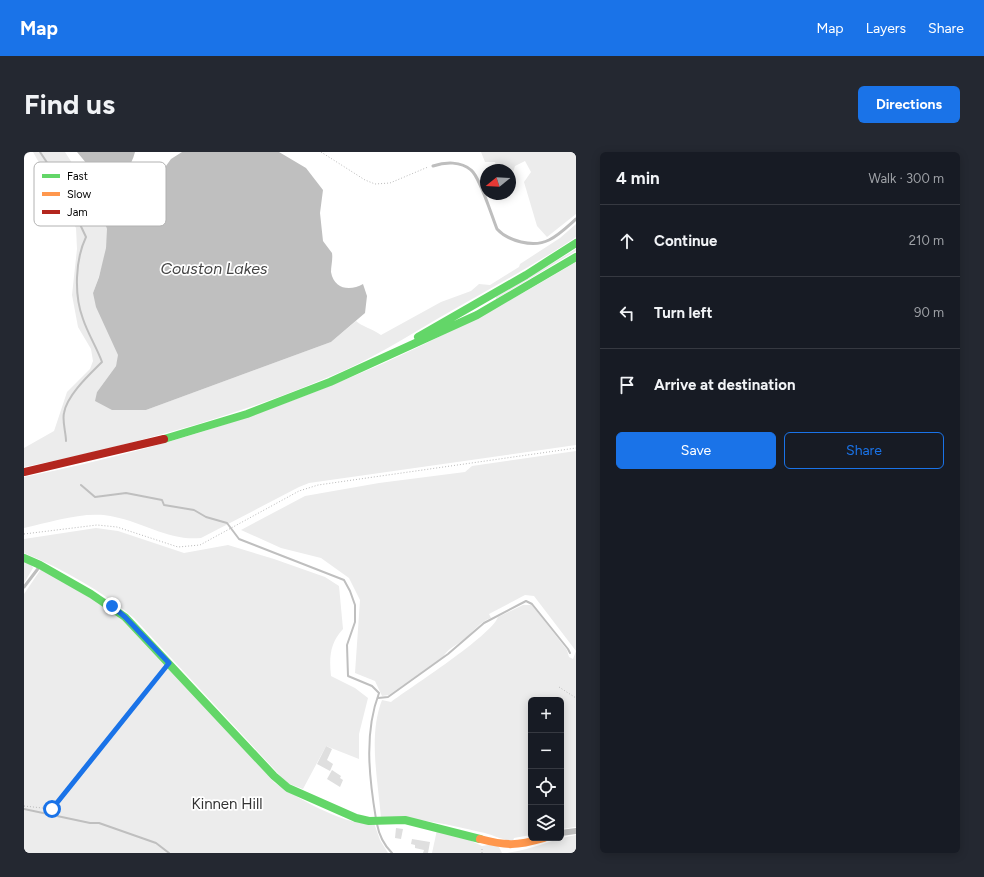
<!DOCTYPE html>
<html lang="en">
<head>
<meta charset="utf-8">
<style>
  :root { --surface:#171b24; --page:#242831; --text:#f1f3f6; --muted:#9ea1a6; --line:#363941; --accent:#1a73e8 }
  body { margin:0; font-family:Figtree,sans-serif; background:var(--page); color:var(--text) }
  .controls { position:absolute; right:12px; bottom:12px; display:grid; overflow:hidden; border-radius:6px; box-shadow:0 2px 10px #0003 }
  .controls button { width:36px; height:36px; display:grid; place-items:center; padding:0; border:0; border-bottom:1px solid var(--line); background:var(--surface); color:var(--text); font:20px sans-serif }
  .compass { position:absolute; left:456px; top:12px; width:36px; height:36px; border-radius:50%; background:var(--surface); box-shadow:0 2px 10px #0003; rotate:252deg }
  .stop { position:absolute; width:12px; height:12px; margin:-9px; border:3px solid #1a73e8; border-radius:50%; background:#fff }
  .stop.end { background:#1a73e8; border-color:#fff; box-shadow:0 1px 4px #0008 }
  .list { margin:0; padding:0; list-style:none }
  h2 { display:flex; justify-content:space-between; align-items:center; height:52px; margin:0; padding:0 16px; font-size:17px }
  h2 small { font-size:13px; font-weight:400; color:var(--muted) }
  .list li { display:grid; grid-template-columns:26px 1fr auto; gap:12px; align-items:center; box-sizing:border-box; height:72px; padding:0 16px; border-top:1px solid var(--line) }
  .list b { display:block; font-size:15px; white-space:nowrap }
  .list em { font-size:13px; font-style:normal; color:var(--muted) }
  .actions { display:flex; gap:8px; padding:12px 16px }
  .actions a { flex:1; padding:9px 0; border:1px solid var(--accent); border-radius:6px; text-align:center; font-size:14px; color:var(--accent) }
  .actions .main { background:var(--accent); color:#fff }
  .icon { flex:none; width:22px; height:22px; fill:none; stroke:currentColor; stroke-width:2; stroke-linecap:round; stroke-linejoin:round }
  .map { position:relative; flex:none; width:552px; height:701px; overflow:hidden; border-radius:6px }
  header { display:flex; align-items:center; gap:24px; box-sizing:border-box; height:56px; padding:0 20px; background:var(--accent); color:#fff }
  header strong { font-size:19px }
  nav { display:flex; gap:22px; margin-inline-start:auto; font-size:14px }
  .intro { display:flex; align-items:center; justify-content:space-between; box-sizing:border-box; height:96px; padding:0 24px }
  h1 { margin:0; font-size:28px }
  .button { padding:10px 18px; border-radius:6px; background:var(--accent); color:#fff; font-size:14px; font-weight:700 }
  main { display:flex; gap:24px; padding:0 24px }
  aside { flex:1; background:var(--surface); border-radius:6px; box-shadow:0 2px 10px #0003 }
  .map>svg:first-child { display:block }
  .green { fill:#ececec }
  .water { fill:#bfbfbf }
  .lines { fill:none; stroke-linecap:round; stroke-linejoin:round }
  .stream { stroke:#bfbfbf; stroke-width:2 }
  .building { fill:#dfdfdf }
  .path { stroke:#b9b9b9; stroke-width:1; stroke-dasharray:1 2; stroke-linecap:butt }
  .lane { stroke:#bebebe; stroke-width:3 }
  .street { stroke:#bebebe; stroke-width:6 }
  .fast { stroke:#63d668; stroke-width:8 }
  .slow { stroke:#ff974d; stroke-width:8 }
  .jam { stroke:#b3261e; stroke-width:8 }
  .route { stroke:#1a73e8; stroke-width:5 }
  .labels { text-anchor:middle; dominant-baseline:central; stroke-width:3.5; stroke-linejoin:round; paint-order:stroke }
  .park-label { font-size:15px; fill:#333; stroke:#fff }
  .water-label { font-size:16px; font-style:italic; fill:#444; stroke:#fff }
  .key { fill:#fff; stroke:#b2b2b2; stroke-width:1 }
  .key-label { font-size:11px; fill:#000 }
</style>
</head>
<body>
<header>
<strong>Map</strong>
<nav><a>Map</a><a>Layers</a><a>Share</a></nav>
</header>
<div class="intro"><h1>Find us</h1><a class="button">Directions</a></div>
<main>
<div class="map">
<svg width="552" height="701" viewBox="0 0 552 701">
  <rect width="100%" height="100%" fill="#fff"/>
  <!-- green -->
  <path class="green" d="M9,0H41L59,28L58,44L68,59H76C78,65 81,71 83,77C86,94 75,125 69,141L95,203L92,214L73,240L122,258L307,190L332,169C337,174 349,177 357,183L417,150L447,139L455,132L466,133L495,115L496,112L536,86L552,72V85C512,112 469,135 427,159C392,179 358,201 321,218C219,263 109,293 0,315V296L30,279L43,240L66,217L69,209L67,197L54,175L48,143L53,97L52,76Z
    M457,0H552V62L523,85L513,74L500,30L507,20L501,9L491,14L488,23L486,25V18H473L471,10H461Z
    M552,97V99L472,147V145Z
    M552,110V293L285,331L275,335L177,386C145,389 121,371 91,365C62,358 29,370 0,376V325C201,285 376,216 552,110Z
    M552,299V675L537,677V548H507V683L490,686L489,689C477,688 468,682 456,680C423,672 391,665 357,666C354,628 344,584 358,548L367,550C387,535 467,484 474,465L499,453H508L543,498L545,505L549,507L552,499L510,444L501,443L465,462L467,466C455,470 450,480 440,487C432,494 424,496 419,505L365,543L358,544L351,529L331,521L336,448L325,426L297,406L257,396L217,378L281,344L355,331L441,320L448,314Z
    M72,376L94,379L160,401L204,393L250,407L301,425L315,434L319,477C306,491 305,505 307,524L331,536L344,546L335,582V607L302,594L279,637L263,631L110,466C78,439 39,417 0,401V387Z
    M0,409L7,412L9,416L0,431Z
    M17,417L65,445L98,467L143,514L251,631C270,644 309,666 332,670C338,671 344,671 350,671L356,688L364,701H0V442Z
    M413,678L441,686L458,694L470,692L475,695L478,701H408Z
    M552,683V701H483C507,698 529,687 552,683Z"/>
  <!-- water -->
  <path class="water" d="M53,0H111C107,15 99,25 87,33L78,30Z
    M158,0H255L282,16L299,38L296,61L299,89L308,101C309,107 307,114 307,120C310,138 327,139 339,132L343,144L341,161L307,190L122,258H88L71,249L73,240L92,214L94,203L72,155L69,141L75,125L82,96L83,77L76,59L102,29L139,18L147,7Z"/>
  <g class="lines">
    <!-- stream -->
    <path class="stream" d="M16,0L36,30L62,85C51,108 50,143 59,167C64,182 73,196 78,210C66,222 43,243 40,261C38,269 42,281 42,289
      M57,333L71,345L102,341L138,348L140,353L170,358L182,365L203,371L215,387L320,428L326,439L331,453V470L323,493L324,524L348,534L355,541C340,581 345,625 352,667
      M354,546L364,545L424,502L460,471L502,449L508,452L544,497L546,501
      M0,657L66,671H75L132,691L145,701
      M353,672C355,683 360,693 368,701"/>
  </g>
  <!-- building -->
  <path class="building" d="M302,594L308,597L303,608L309,612L306,619L293,612Z
    M308,618L317,624L316,626L319,628L316,635L303,627Z
    M372,676L379,677L377,687L371,686Z
    M388,687L406,690L404,701H399L400,698L391,696V693L387,692Z"/>
  <g class="lines">
    <!-- path -->
    <path class="path" d="M297,0L341,28L351,32L366,31L404,15
      M0,382L73,373L93,375L154,395L176,393L275,339L294,333L552,296
      M535,535L552,546
      M0,654L28,657L140,518
      M458,701V695"/>
    <!-- lane -->
    <path class="lane" d="M409,14C421,10 437,9 447,18C456,25 468,65 473,77C484,89 509,96 525,88C535,83 544,74 552,67
      M0,435L16,414"/>
    <!-- street -->
    <path class="street" d="M537,681L552,679"/>
    <!-- fast -->
    <path class="fast" d="M394,185L502,123L552,91
      M140,287L223,262L306,230L453,163L552,105
      M0,406L16,413L67,442L101,465L250,624L264,636L332,666L345,669L381,668L456,687"/>
    <!-- slow -->
    <path class="slow" d="M456,687C483,694 492,694 520,686"/>
    <!-- jam -->
    <path class="jam" d="M0,320L140,287"/>
  </g>
  <g class="lines">
    <!-- route -->
    <path class="route" d="M28,657L145,511L101,465L88,454"/>
  </g>
  <g class="labels">
    <!-- park labels -->
    <g class="park-label">
      <text x="203" y="652">Kinnen Hill</text>
    </g>
    <!-- water labels -->
    <g class="water-label">
      <text x="190" y="116">Couston Lakes</text>
    </g>
  </g>
  <!-- legend -->
  <rect x="10" y="10" width="132" height="64" rx="6" class="key"/>
  <rect x="18" y="22" width="18" height="4" fill="#63d668"/>
  <rect x="18" y="40" width="18" height="4" fill="#ff974d"/>
  <rect x="18" y="58" width="18" height="4" fill="#b3261e"/>
  <g class="key-label">
    <text x="43" y="28">Fast</text>
    <text x="43" y="46">Slow</text>
    <text x="43" y="64">Jam</text>
  </g>
</svg>
<div class="controls">
<button>+</button>
<button>−</button>
<button><svg class="icon" aria-label="locate" viewBox="0 0 24 24"><circle cx="12" cy="12" r="6"/><path d="M12 2v4M12 18v4M2 12h4M18 12h4"/></svg></button>
<button><svg class="icon" aria-label="layers" viewBox="0 0 24 24"><path d="M12 4l9 5-9 5-9-5zM3 14l9 5 9-5"/></svg></button>
</div>
<svg class="compass" viewBox="-18 -18 36 36"><path d="M0-13l5 13h-10z" fill="#e53935"/><path d="M0 13l5-13h-10z" fill="#9ea1a6"/></svg>
<div class="stop" style="left:28px;top:657px"></div>
<div class="stop end" style="left:88px;top:454px"></div>
</div>
<aside>
<h2>4 min<small>Walk · 300 m</small></h2>
<ul class="list">
<li><svg class="icon" aria-label="ahead" viewBox="0 0 24 24"><path d="M12 20V5M6 11l6-6 6 6"/></svg><div><b>Continue</b></div><em>210 m</em></li>
<li><svg class="icon" aria-label="left" viewBox="0 0 24 24"><path d="M17 20v-9H6M10 6l-5 5 5 5"/></svg><div><b>Turn left</b></div><em>90 m</em></li>
<li><svg class="icon" aria-label="arrive" viewBox="0 0 24 24"><path d="M6 21V4h12l-3 4 3 4H6"/></svg><div><b>Arrive at destination</b></div></li>
</ul>
<div class="actions"><a class="main">Save</a><a>Share</a></div>
</aside>
</main>
</body>
</html>
